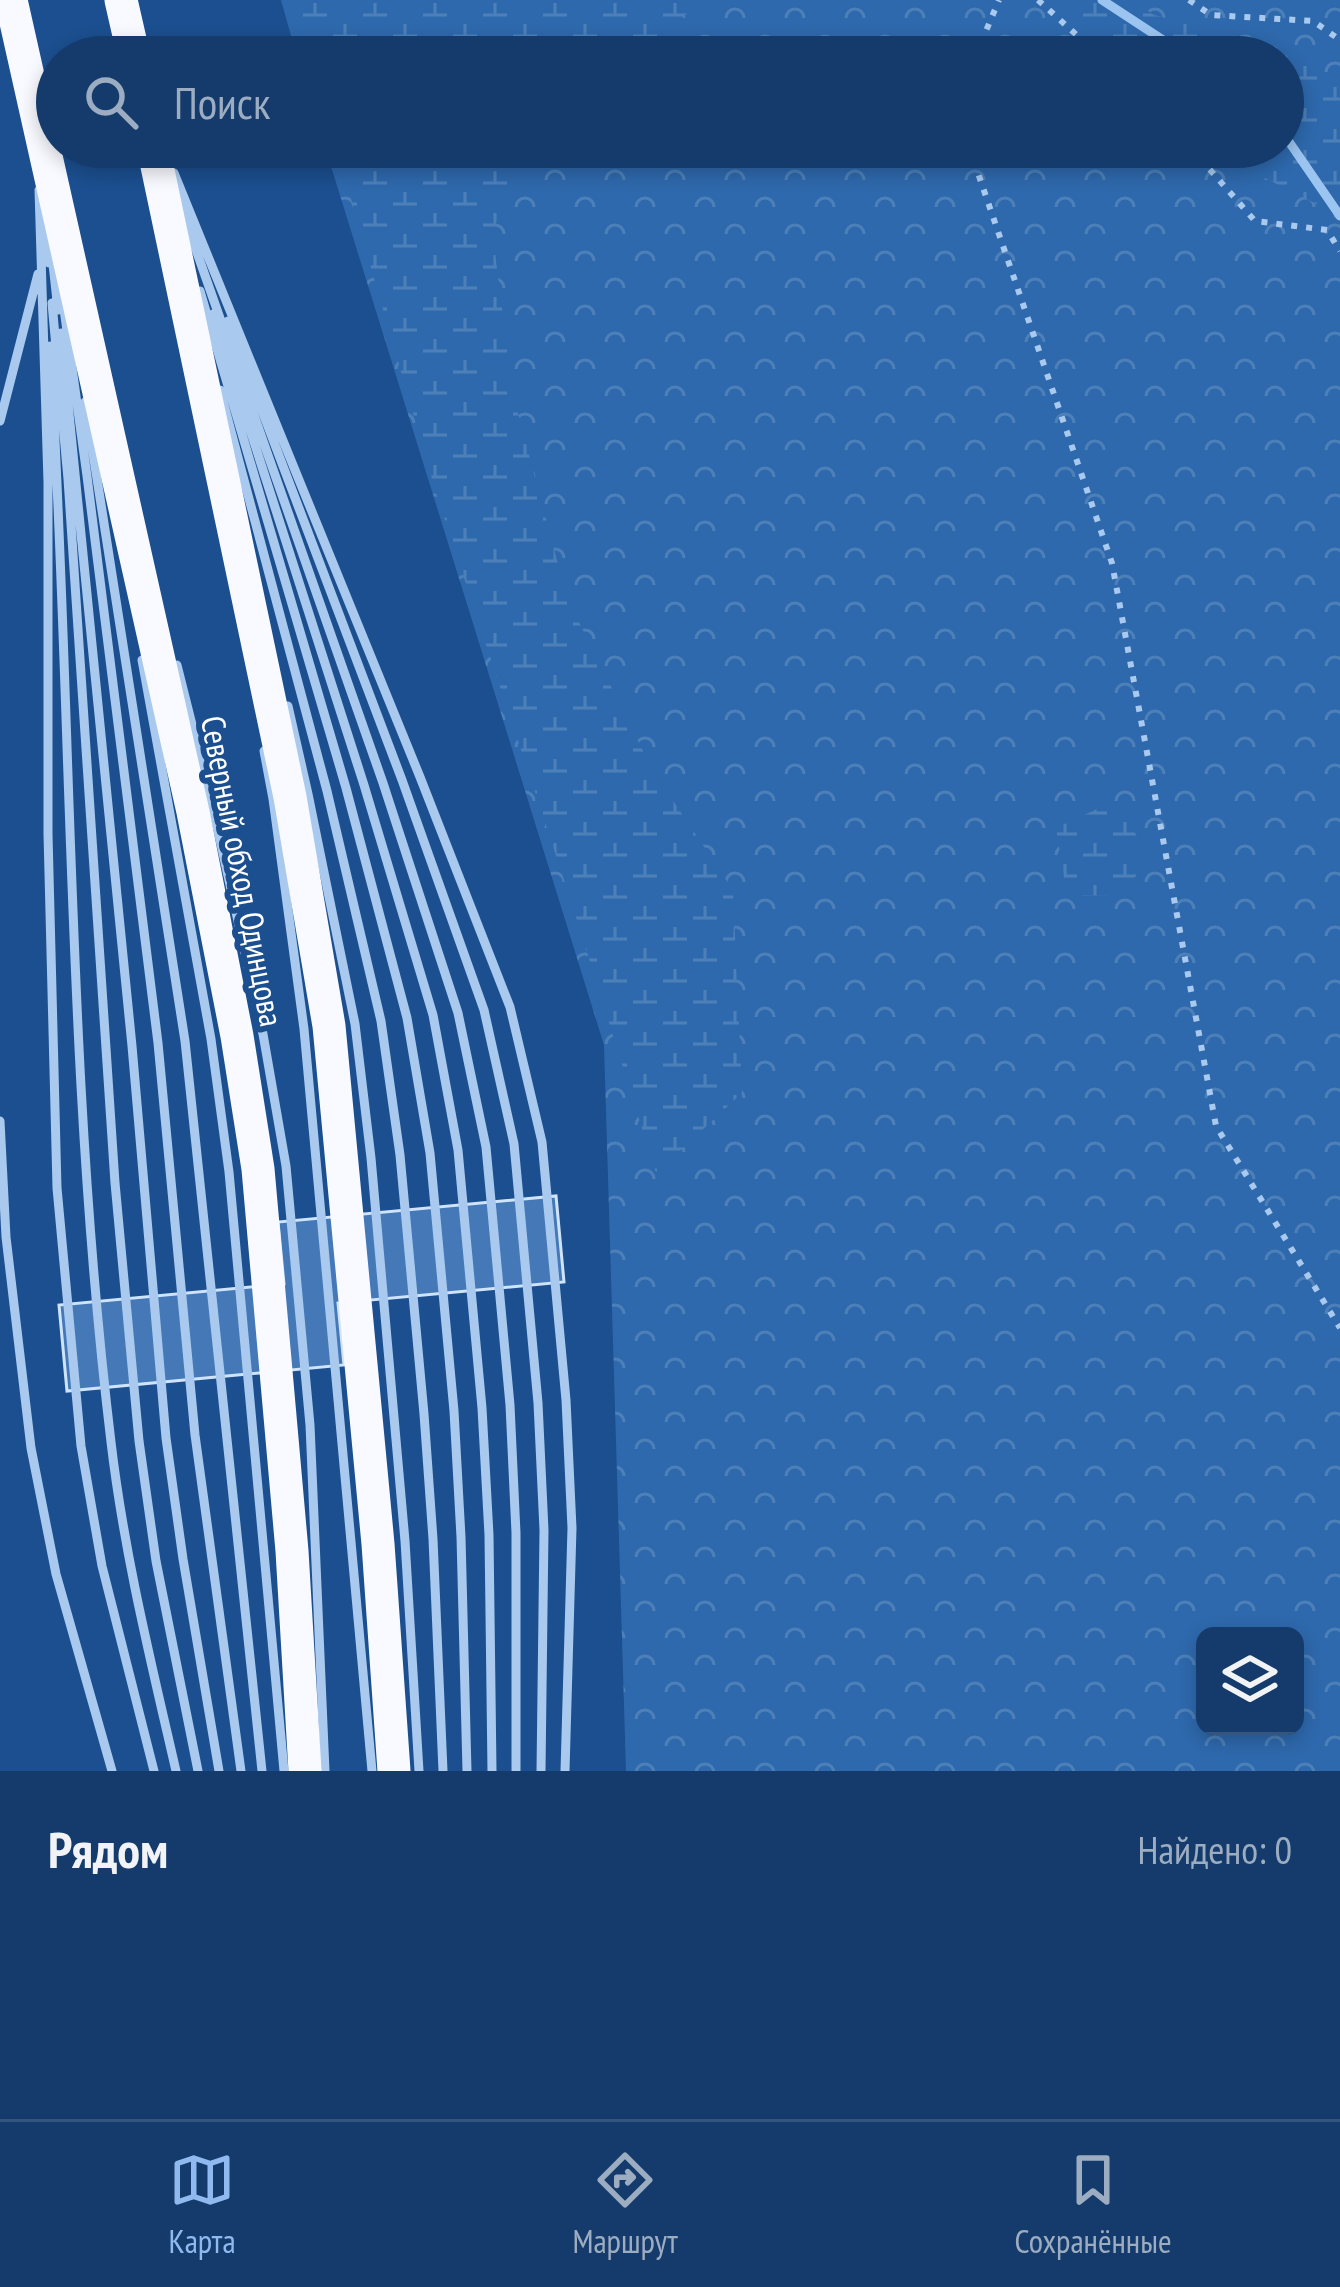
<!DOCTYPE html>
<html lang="ru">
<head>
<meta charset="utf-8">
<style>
  :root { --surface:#143b6b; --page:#1d4271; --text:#f1f3f6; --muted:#9dadc1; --line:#33557e; --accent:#90b9f0 }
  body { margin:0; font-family:"PT Sans Narrow",sans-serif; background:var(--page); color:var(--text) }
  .controls { position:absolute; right:36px; bottom:36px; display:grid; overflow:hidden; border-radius:18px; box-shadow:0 6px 18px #0003 }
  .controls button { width:108px; height:108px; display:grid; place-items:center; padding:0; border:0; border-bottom:3px solid var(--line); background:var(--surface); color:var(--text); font:60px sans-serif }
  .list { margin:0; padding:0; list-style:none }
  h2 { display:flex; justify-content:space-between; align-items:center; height:156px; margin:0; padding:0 48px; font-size:51px }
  h2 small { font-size:39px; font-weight:400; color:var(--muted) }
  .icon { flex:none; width:66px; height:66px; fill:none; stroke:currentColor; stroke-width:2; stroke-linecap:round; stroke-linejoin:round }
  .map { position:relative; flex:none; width:1340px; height:1771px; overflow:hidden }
  .search { position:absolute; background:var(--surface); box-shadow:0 6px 18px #0003; left:36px; right:36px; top:36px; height:132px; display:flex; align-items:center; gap:30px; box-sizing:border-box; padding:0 42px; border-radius:66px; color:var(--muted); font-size:45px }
  .sheet { height:348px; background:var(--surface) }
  nav { display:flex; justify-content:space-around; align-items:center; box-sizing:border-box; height:168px; border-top:3px solid var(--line); background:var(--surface); font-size:33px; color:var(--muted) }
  nav a { display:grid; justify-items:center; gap:6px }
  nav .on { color:var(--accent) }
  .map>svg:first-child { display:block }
  .forest { fill:url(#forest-crowns); fill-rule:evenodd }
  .wetland { fill:url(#wetland-marsh) }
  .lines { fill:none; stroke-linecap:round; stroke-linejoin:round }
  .stream { stroke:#9cc4f0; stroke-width:9 }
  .building { fill:#4478b7; stroke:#cfe3fa; stroke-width:3 }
  .path { stroke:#a9c9ee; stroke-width:6; stroke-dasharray:6 9; stroke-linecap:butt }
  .service { stroke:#a9c9ee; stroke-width:9 }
  .trunk { stroke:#f8faff; stroke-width:33 }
  .labels { text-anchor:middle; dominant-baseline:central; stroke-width:12; stroke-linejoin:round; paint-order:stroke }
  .street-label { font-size:33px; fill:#fff; stroke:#1b4f8f }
</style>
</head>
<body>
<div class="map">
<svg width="1340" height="1771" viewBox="0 0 1340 1771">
  <defs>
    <pattern id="forest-crowns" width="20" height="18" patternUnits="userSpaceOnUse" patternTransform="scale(3)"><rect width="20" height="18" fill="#2e69ad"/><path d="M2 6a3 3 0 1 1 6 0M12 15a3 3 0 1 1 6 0" fill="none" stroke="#4d80b9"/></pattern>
    <pattern id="wetland-marsh" width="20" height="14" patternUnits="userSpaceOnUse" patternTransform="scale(3)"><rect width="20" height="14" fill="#2e69ad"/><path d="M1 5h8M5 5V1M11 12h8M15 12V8" fill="none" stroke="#4d80b9"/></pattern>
  </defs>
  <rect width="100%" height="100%" fill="#1b4f8f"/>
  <!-- forest -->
  <path class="forest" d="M281,0H1340V1771H626L604,1045L325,147H1283V57H297ZM1205,1636H1295V1726H1205Z"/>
  <!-- wetland -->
  <path class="wetland" d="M295,0H703L635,57H310Z
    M1056,0H1132L1154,15L1274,46L1340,82V222L1318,205L1265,178L1242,147H1283V57H1131L1070,15Z
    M336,147H546L492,229L513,394L567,598L653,771L733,890L742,1093L656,1173L571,901L437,496Z
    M1114,801C1141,843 1158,852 1122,895L1067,896L1056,828Z"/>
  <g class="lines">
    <!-- stream -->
    <path class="stream" d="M1102,0L1189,57
      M1283,133L1340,216"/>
  </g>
  <!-- building -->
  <path class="building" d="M556,1196L564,1282L338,1303L344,1365L67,1391L59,1305L284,1284L278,1222Z"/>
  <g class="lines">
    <!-- path -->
    <path class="path" d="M1038,0L1101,57
      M1189,0L1211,15L1313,21L1340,40
      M975,57L999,0
      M969,147L1112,563L1216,1126L1340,1328
      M1190,147L1255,221L1327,230L1340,251"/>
    <!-- service -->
    <path class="service" d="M174,173L420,777L510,1007L542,1142L566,1400L572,1528L565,1771
      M39,190L48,482V834L57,1188L81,1446L102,1566L154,1771
      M181,207L383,783L458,1013L486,1147L510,1405L516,1533V1771
      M46,226L49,263
      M52,255L58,310
      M200,291L346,788L407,1018L430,1153L454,1411L461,1537L467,1771
      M63,302L87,476L158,1043L195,1435L241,1771
      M52,303L68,479L115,1183L139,1441L156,1561L198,1771
      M213,314L364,785L433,1015L458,1150L482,1408L489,1535L492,1771
      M228,321L402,780L484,1010L514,1144L538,1403L544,1530L541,1771
      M61,333L132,1046L166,1438L183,1559L219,1771
      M50,346C72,711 67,1078 111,1442C124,1553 151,1662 176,1771
      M220,390L327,791L381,1021L400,1155L424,1414L433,1539L443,1771
      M85,402L185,1041L262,1771
      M0,421L38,274
      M142,660L211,1039L229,1172L284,1771
      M177,665L213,808L263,1034L286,1166L310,1425L325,1771
      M288,706L308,794L355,1024L371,1158L405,1541L419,1771
      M264,751L273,799L304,1029L372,1771
      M0,1121L6,1237L31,1448L56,1574L112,1771"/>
    <!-- trunk -->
    <path class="trunk" d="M11,0L193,812L237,1036L258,1169L292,1551L305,1771
      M121,0L134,57
      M153,147L290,797L329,1026L378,1544L394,1771"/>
  </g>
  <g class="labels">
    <!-- street labels -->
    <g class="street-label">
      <text transform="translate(243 871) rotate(79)">Северный обход Одинцова</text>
    </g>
  </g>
</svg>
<div class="controls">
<button><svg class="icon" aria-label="layers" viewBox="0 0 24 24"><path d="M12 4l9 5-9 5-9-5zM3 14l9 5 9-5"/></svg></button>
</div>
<div class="search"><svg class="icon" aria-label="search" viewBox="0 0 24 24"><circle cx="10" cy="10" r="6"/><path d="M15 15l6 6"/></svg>Поиск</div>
</div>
<section class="sheet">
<h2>Рядом<small>Найдено: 0</small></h2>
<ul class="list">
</ul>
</section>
<nav>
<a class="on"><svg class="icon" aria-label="map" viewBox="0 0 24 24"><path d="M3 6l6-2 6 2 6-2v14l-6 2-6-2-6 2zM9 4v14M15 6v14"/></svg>Карта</a>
<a><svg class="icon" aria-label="directions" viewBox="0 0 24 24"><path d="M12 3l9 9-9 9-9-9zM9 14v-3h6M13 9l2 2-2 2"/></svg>Маршрут</a>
<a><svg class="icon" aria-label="saved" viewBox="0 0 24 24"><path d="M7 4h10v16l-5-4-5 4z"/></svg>Сохранённые</a>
</nav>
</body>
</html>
